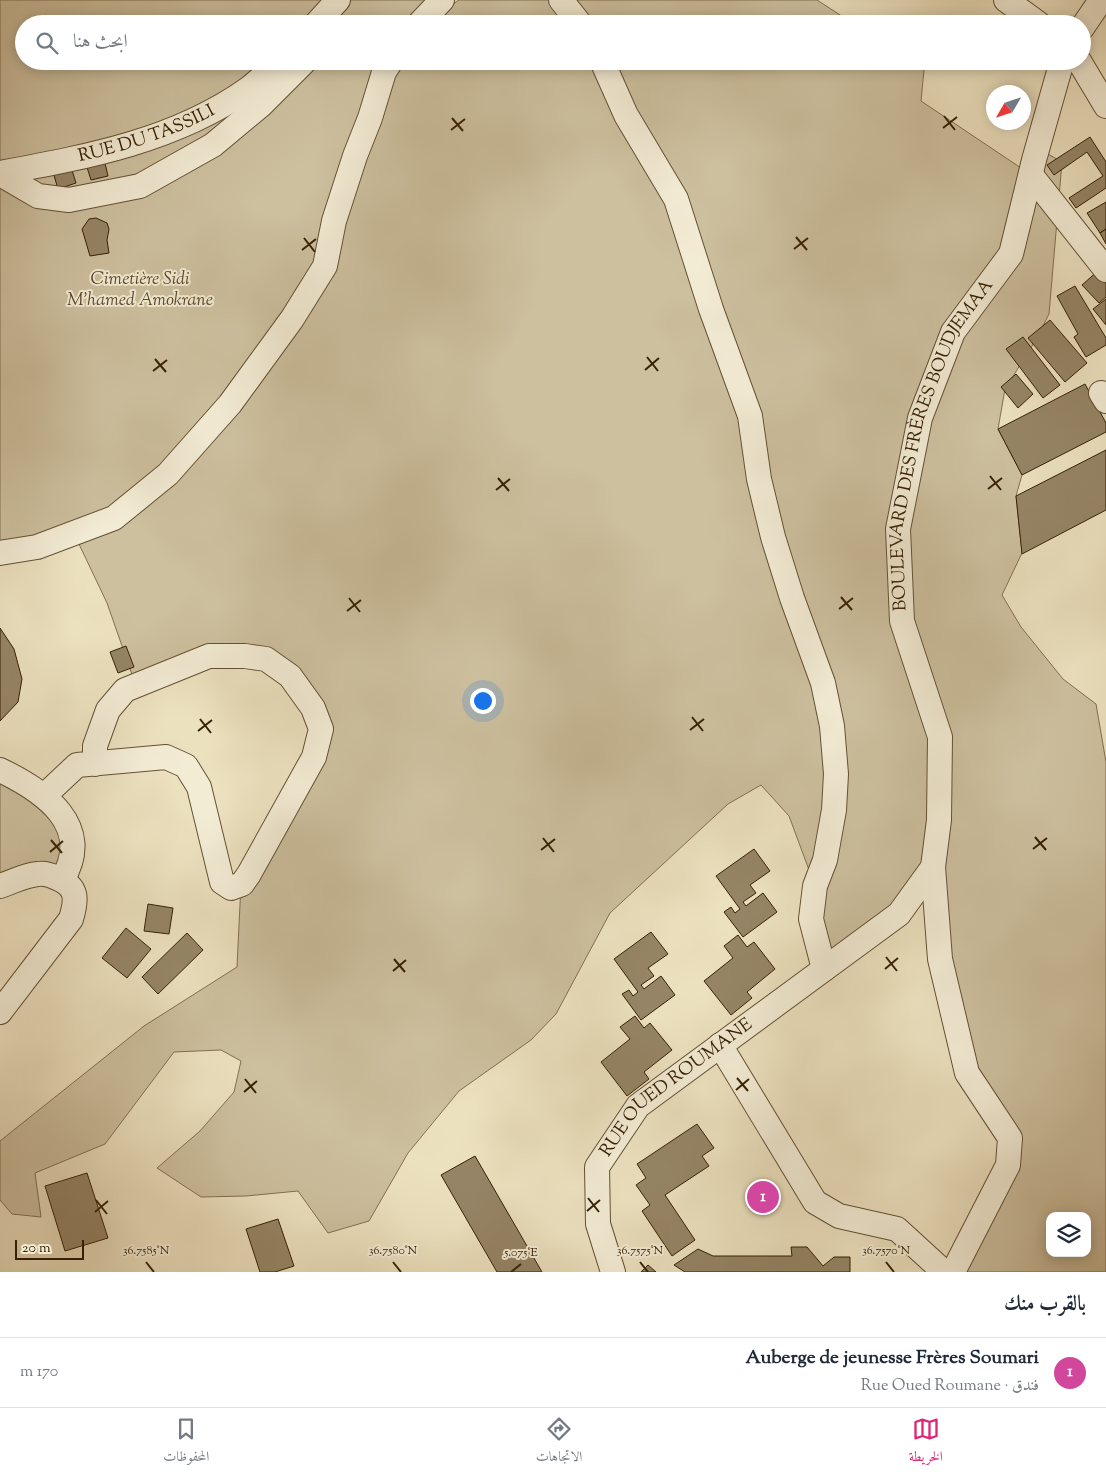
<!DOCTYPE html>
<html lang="ar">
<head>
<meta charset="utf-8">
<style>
  :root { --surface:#fff; --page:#f6f6f7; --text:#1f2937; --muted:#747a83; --line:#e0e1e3; --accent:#db2777 }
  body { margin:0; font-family:"Sorts Mill Goudy",Amiri,serif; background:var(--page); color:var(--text); direction:rtl }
  .controls { position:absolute; right:15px; bottom:15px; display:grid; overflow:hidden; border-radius:10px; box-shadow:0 2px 12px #0003 }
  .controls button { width:45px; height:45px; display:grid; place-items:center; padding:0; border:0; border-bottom:1px solid var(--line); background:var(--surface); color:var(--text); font:25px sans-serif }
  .compass { position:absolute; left:986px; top:85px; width:45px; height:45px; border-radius:50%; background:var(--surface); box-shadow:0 2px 12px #0003; rotate:231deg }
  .scale { position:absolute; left:15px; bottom:12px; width:69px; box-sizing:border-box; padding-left:5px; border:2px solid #362105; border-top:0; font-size:14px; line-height:18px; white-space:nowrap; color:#362105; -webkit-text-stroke:4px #f3ecd5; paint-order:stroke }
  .you { position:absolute; left:482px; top:700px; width:18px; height:18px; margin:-12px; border:4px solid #fff; border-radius:50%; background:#1a73e8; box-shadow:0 0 0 8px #1a73e833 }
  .badge { display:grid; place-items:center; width:32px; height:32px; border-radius:50%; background:var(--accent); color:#fff; font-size:16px; font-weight:700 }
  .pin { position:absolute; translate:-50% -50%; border:2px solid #fff; box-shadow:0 1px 5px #0006 }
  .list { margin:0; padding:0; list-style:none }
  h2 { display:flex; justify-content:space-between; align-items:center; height:65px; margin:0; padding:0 20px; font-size:21px }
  h2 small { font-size:16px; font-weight:400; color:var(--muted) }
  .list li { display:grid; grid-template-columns:32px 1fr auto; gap:15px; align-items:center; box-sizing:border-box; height:70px; padding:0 20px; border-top:1px solid var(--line) }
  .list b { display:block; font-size:19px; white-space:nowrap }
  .list p { margin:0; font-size:16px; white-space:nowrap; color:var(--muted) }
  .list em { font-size:16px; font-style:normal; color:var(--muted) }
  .icon { flex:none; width:28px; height:28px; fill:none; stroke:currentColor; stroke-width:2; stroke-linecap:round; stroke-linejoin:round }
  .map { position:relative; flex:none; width:1106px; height:1272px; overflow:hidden; direction:ltr }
  .search { position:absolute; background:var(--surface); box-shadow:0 2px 12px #0003; left:15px; right:15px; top:15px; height:55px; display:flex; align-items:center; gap:12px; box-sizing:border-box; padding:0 18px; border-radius:28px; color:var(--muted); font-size:19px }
  .sheet { height:135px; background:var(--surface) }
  nav { display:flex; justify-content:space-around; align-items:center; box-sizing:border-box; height:70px; border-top:1px solid var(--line); background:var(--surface); font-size:14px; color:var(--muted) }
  nav a { display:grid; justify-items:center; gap:2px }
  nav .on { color:var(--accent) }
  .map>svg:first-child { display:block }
  .green { fill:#cdc09f; stroke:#827052; fill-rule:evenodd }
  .building { fill:#958566; stroke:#362105 }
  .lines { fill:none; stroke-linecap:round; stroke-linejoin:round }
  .minor-casing { stroke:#645134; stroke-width:26 }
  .minor { stroke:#f3ecd5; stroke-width:24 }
  .ticks { fill:none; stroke:#362105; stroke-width:2 }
  .labels { text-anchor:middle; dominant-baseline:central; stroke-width:4; stroke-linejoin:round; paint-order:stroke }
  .street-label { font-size:18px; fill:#362105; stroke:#f3ecd5 }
  .park-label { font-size:18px; font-style:italic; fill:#5c492c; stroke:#f3ecd5 }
  .ticks-label { font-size:12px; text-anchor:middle; fill:#362105; stroke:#f3ecd5; stroke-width:4; stroke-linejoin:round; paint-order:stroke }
</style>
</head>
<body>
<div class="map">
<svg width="1106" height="1272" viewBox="0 0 1106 1272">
  <rect width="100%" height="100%" fill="#ece1bf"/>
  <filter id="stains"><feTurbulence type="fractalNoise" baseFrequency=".004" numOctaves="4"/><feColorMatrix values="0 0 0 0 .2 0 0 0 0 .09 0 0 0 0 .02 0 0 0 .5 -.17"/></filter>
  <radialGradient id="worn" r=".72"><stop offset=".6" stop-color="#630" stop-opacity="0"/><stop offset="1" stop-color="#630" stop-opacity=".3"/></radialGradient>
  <!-- green -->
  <path class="green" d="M0,0H338L316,24H24V61H280L194,121L0,173Z
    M346,0H441L419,24H323Z
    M459,0H817L854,24H432L444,10Z
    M288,61H391L292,319L114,518L0,553V178L142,145Z
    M402,61H911L924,70L921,101L1030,174L1034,160L1048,154L1062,162L1049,314L1037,338L1005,389L998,429L1022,475L1016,496L1022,553L1002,595L1021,627L1063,679L1096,704L1106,762V1272H953L1010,1138L967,1073L933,868L824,969L815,886L789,816L761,785L728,804L610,913L556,1014L531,1040L459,1091L408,1153L369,1221L328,1233L298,1191L246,1196L201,1197L157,1168L200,1131L234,1092L241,1061L221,1050L174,1052L105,1144L35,1173L41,1217L12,1214L0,1200V1141L144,1026L237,967L241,884L331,725L255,651L136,686L107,603L78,542L118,527L296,329L388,82ZM1050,1216H1087V1253H1050Z
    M0,770L44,796L71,864L0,886Z"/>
  <!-- building -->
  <path class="building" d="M1090,137L1106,162V188L1076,208L1069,198L1103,176L1087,152L1054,175L1047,165Z
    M104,159L108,176L91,180L86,164Z
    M71,167L76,183L58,189L53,172Z
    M1106,202V229L1100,233L1087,213Z
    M96,218L107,223L109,229L107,240L109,253L90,256L82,229L89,219Z
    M1106,229V244L1100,233Z
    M1100,269L1106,276V297L1099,303L1082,285Z
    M1075,286L1106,338V345L1086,357L1074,337L1078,334L1057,296Z
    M1106,299V325L1093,309Z
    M1050,320L1087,363L1065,382L1028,338Z
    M1023,337L1060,385L1043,398L1006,349Z
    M1016,374L1033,394L1018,408L1001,387Z
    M1085,384L1106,423V432L1022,475L998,429Z
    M1106,450V510L1022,554L1016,496Z
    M0,628L14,649L22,679L18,702L0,721Z
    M126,646L134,667L118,673L110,652Z
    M754,849L770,871L750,885L756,893L743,902L746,906L763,893L777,912L743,937L724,912L731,907L735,913L740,909L716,876Z
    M148,904L173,908L169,934L144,931Z
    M126,928L151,949L127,978L102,958Z
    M651,932L668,954L648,968L654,976L641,985L644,989L661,976L675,995L641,1020L622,994L629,990L633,996L638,992L614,959Z
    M187,933L203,950L158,994L142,977Z
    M738,935L747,947L754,942L775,969L747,992L752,998L731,1015L704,981L733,958L724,946Z
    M635,1016L644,1028L650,1023L672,1050L644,1072L649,1079L627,1096L601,1062L630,1039L620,1027Z
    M697,1124L714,1148L702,1156L709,1166L665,1195L695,1240L672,1256L642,1211L650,1205L636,1185L646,1178L637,1164Z
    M475,1156L542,1272H497L441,1175Z
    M87,1173L108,1238L65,1251L45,1186Z
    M278,1219L294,1266L275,1272H260L246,1229Z
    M791,1247H807L823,1266L834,1257H850V1272H685L674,1265L698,1249L713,1256H792Z
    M648,1265L656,1272H641Z"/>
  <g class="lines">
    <!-- minor casing -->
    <g class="minor-casing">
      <g id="minor">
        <path d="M561,0L580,24"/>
        <path d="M1006,0L1039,24"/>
        <path d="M316,24L338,0"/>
        <path d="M419,24L442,0"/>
        <path d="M1082,28L1101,0"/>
        <path d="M602,61L626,115L676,199L711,309L750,416L759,479L773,537L792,598L823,683L832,726L836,774L834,810L825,860L815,886L811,919L824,969"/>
        <path d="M1079,61L1106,106"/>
        <path id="s1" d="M0,173C86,157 175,141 248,89C259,81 269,70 280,61"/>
        <path d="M0,174L38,196L69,200L140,186L213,145L261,105L305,61"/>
        <path d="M1031,175L1106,270"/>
        <path d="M1101,393L1106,401"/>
        <path d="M0,553L37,547L114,518L168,474L230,404L292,319L325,266L334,221L355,156L370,118L384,72L391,61"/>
        <path d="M0,770C44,791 95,826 62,880"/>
        <path d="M44,796L77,765L166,757L186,766L199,787L222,882L231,888L242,884L249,874L314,757L321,729L313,708L290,676L266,659L245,656H209L125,690L108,710L95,746V764"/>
        <path d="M933,867L940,959L967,1073L1010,1138L1008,1165L953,1272"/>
        <path d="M0,886C12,882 25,875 38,874C45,873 51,875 57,878C78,887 77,899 71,919L0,1012"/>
        <path d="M720,1045L815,1202L839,1216L897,1229L944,1272"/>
        <path id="s2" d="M613,1272L598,1224L597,1167L638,1106L899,914L933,867L939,820L940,737L902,621L898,529L920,418L953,332L1011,254L1034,160L1062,61"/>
      </g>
    </g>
    <!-- minor -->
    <use href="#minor" class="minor"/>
  </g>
  <!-- ticks -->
  <path class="ticks" d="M944,116L955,130M452,118L463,131M943,128L957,117M451,130L465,119M796,237L807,250M304,238L315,252M794,249L808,238M302,250L316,239M647,357L658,371M155,359L166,372M645,370L659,358M153,371L167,360M990,476L1001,490M498,478L509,491M988,489L1002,478M496,490L510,479M841,597L852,610M349,598L360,612M839,609L853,598M347,611L361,600M692,717L703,731M200,719L211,733M690,730L704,719M198,731L212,720M1035,837L1046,850M543,838L554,852M51,840L62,853M1033,849L1047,838M541,850L555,839M50,852L63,841M886,957L897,971M394,959L405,972M885,969L898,958M393,971L406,960M737,1078L748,1091M245,1079L256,1093M736,1090L749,1079M244,1092L257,1081M588,1198L599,1212M96,1200L107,1214M587,1211L600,1200M95,1212L108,1201M146,1262L154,1272M393,1262L401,1272M640,1262L648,1272M886,1262L894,1272M511,1272L521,1264"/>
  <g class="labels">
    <!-- street labels -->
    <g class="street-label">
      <text stroke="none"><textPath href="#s1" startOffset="152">RUE DU TASSILI</textPath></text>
      <text stroke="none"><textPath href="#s2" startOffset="1000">BOULEVARD DES FRÈRES BOUDJEMAA</textPath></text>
      <text stroke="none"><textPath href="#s2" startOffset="221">RUE OUED ROUMANE</textPath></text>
    </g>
    <!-- park labels -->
    <g class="park-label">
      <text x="140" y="280">Cimetière Sidi<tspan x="140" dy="21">M'hamed Amokrane</tspan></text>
    </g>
  </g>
  <g class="ticks-label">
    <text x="146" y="1254">36.7585°N</text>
    <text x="393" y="1254">36.7580°N</text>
    <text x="640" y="1254">36.7575°N</text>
    <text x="886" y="1254">36.7570°N</text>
    <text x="521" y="1256">5.075°E</text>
  </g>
  <rect width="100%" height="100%" filter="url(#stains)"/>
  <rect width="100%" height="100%" fill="url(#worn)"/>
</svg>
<div class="controls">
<button><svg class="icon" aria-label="layers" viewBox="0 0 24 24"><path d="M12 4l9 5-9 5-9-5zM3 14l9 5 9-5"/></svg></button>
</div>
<svg class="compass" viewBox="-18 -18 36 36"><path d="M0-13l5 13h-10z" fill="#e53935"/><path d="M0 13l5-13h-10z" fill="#747a83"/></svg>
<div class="scale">20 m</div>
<div class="you"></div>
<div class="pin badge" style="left:763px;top:1197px;background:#d1479c">1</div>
<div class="search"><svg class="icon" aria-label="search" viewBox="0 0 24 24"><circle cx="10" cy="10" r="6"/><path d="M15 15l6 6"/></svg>ابحث هنا</div>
</div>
<section class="sheet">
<h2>بالقرب منك<small></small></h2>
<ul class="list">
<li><span class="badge" style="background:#d1479c">1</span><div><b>Auberge de jeunesse Frères Soumari</b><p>فندق · Rue Oued Roumane</p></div><em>170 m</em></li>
</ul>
</section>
<nav>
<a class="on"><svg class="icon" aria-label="map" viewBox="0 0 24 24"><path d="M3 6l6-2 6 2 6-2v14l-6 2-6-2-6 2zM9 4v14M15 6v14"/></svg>الخريطة</a>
<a><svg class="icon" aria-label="directions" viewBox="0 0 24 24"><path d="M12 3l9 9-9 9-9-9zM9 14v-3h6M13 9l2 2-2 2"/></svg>الاتجاهات</a>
<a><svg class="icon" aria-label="saved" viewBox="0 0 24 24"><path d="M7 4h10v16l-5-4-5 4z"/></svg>المحفوظات</a>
</nav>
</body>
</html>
